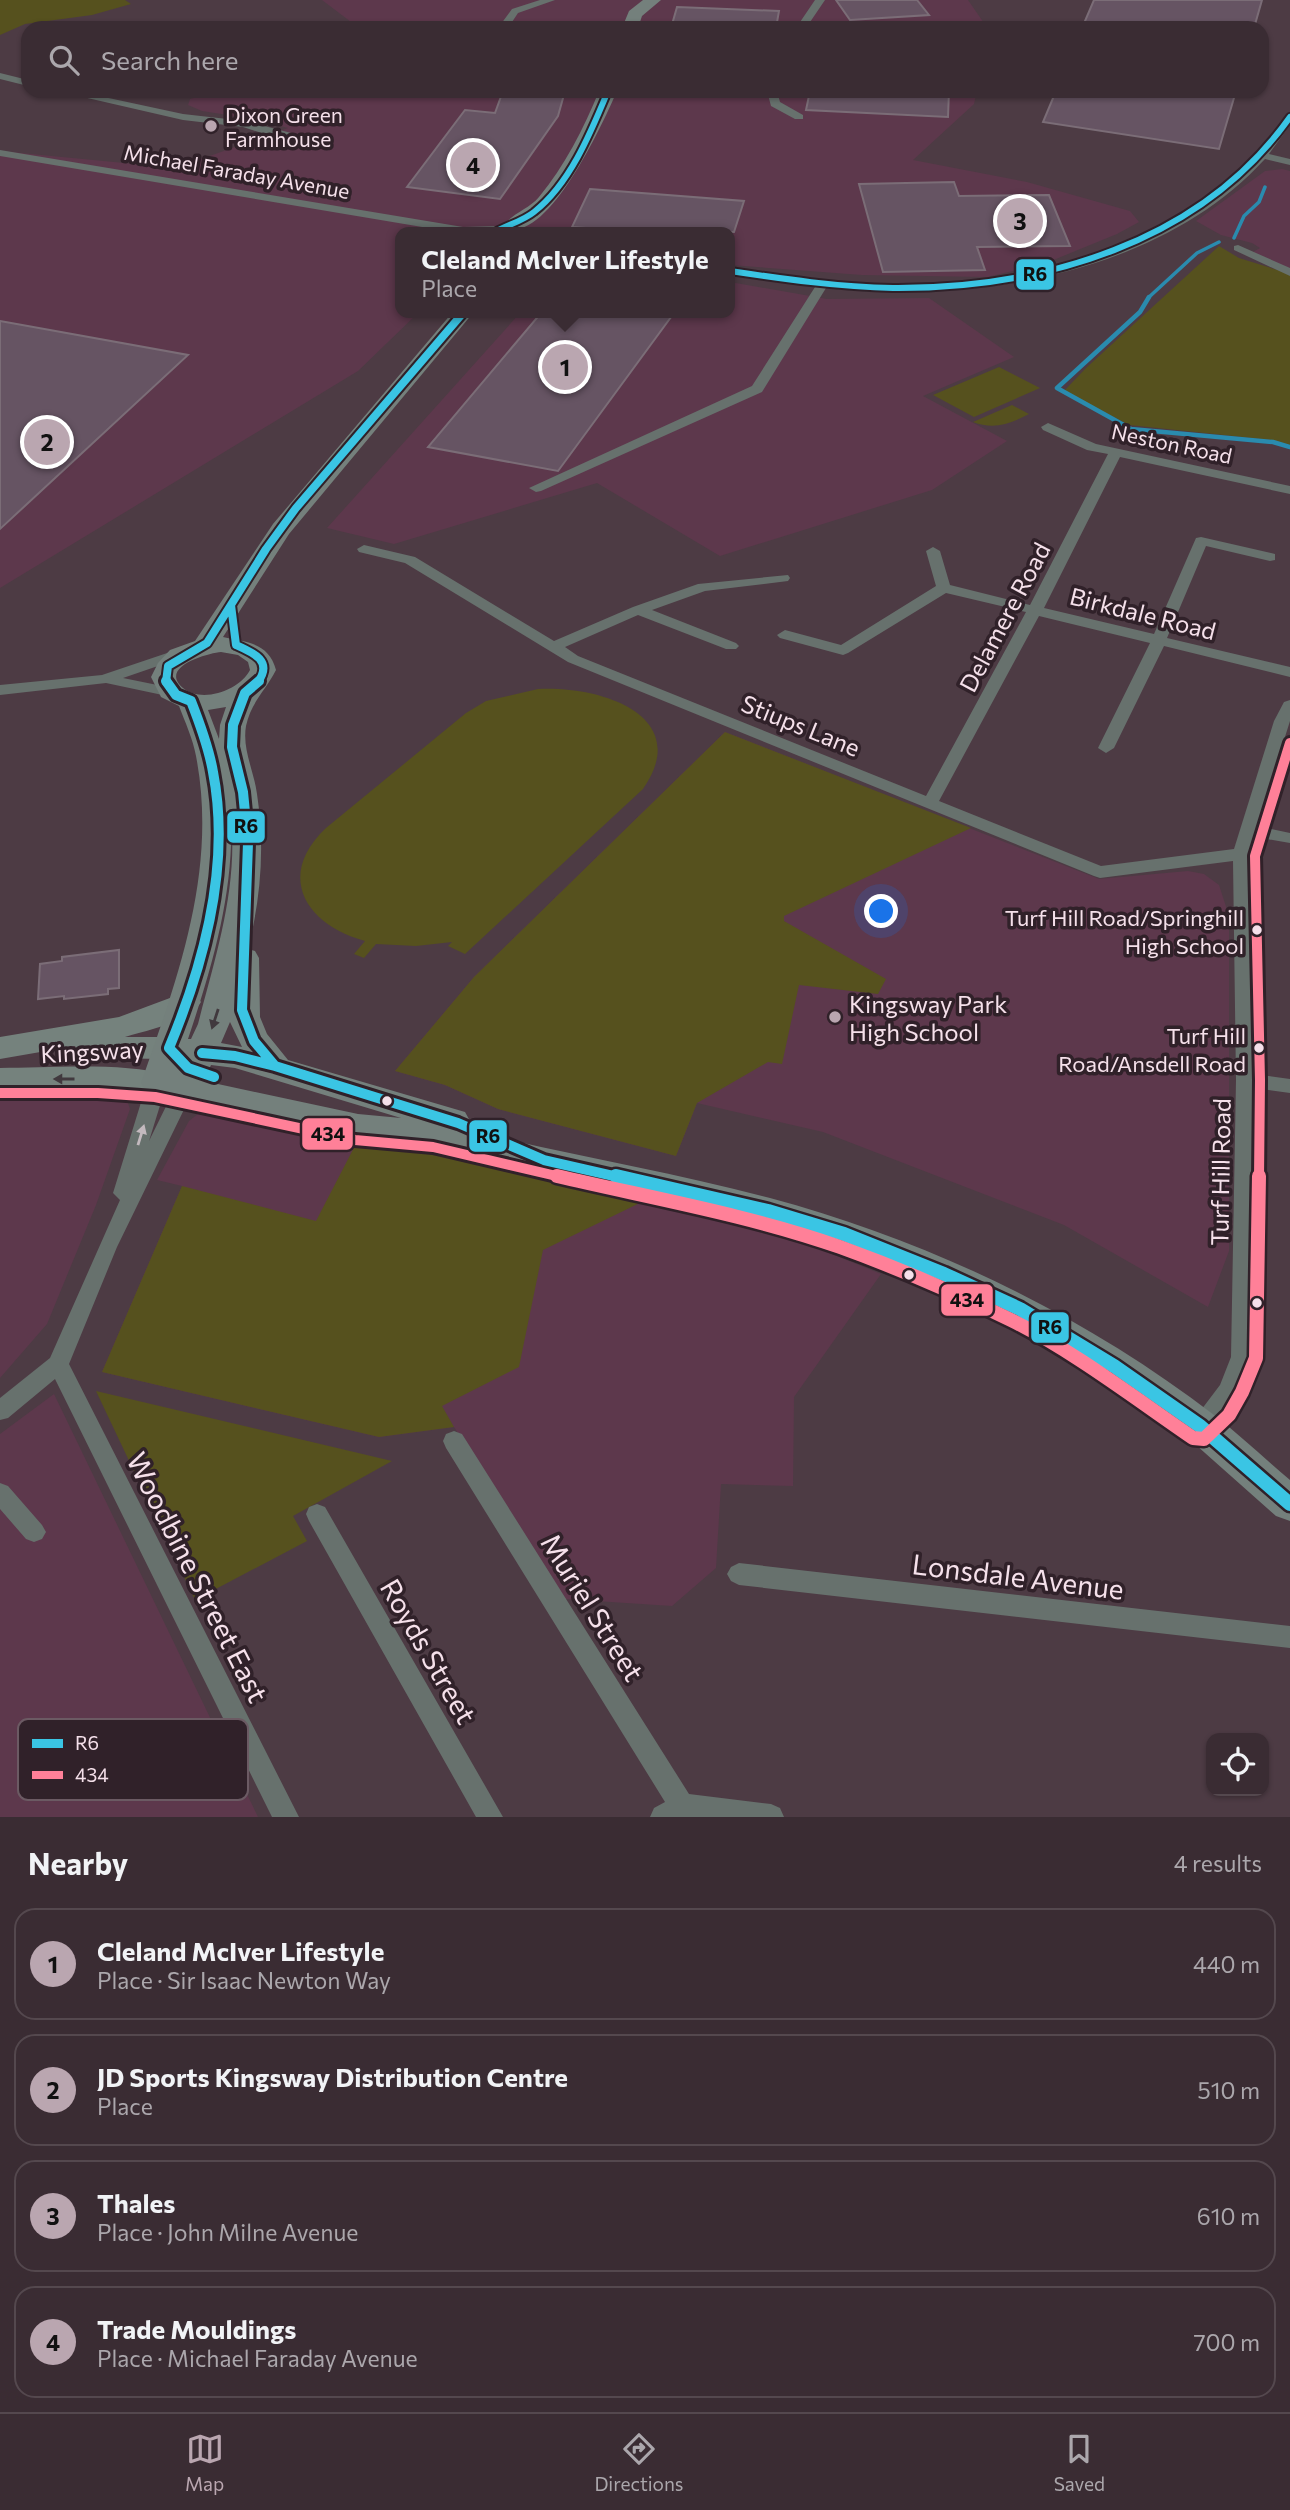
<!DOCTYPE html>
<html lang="en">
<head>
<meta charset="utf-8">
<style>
  :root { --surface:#3a2c33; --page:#41343b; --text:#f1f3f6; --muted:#aba7ac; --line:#54484e; --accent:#baa6b0 }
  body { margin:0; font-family:Commissioner,sans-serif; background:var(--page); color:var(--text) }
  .controls { position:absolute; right:21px; bottom:21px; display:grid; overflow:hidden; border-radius:14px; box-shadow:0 2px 5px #0004 }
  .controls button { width:63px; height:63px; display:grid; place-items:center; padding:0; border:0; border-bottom:2px solid var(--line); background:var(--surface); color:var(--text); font:35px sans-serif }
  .you { position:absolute; left:882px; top:912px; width:24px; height:24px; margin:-18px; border:5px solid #fff; border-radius:50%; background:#1a73e8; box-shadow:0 0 0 10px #1a73e833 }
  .badge { display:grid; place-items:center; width:46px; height:46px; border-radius:50%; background:var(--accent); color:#111; font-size:23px; font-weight:700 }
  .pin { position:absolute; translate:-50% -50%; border:4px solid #fff; box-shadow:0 2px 7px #0006 }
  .popup { position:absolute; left:395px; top:227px; width:340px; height:91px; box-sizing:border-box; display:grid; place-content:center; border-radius:14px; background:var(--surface); filter:drop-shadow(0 2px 5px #0005); font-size:23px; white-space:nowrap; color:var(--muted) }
  .popup b { font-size:26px; color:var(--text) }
  .popup::after { content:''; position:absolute; left:50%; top:100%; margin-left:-14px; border:14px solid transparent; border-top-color:var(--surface) }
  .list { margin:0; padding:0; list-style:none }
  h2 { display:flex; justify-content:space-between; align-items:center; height:91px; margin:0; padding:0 28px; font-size:30px }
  h2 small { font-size:23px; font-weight:400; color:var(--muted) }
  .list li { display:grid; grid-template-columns:46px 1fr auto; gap:21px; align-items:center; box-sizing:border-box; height:112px; margin:0 14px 14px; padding:0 14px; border:2px solid var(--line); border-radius:21px }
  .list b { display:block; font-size:26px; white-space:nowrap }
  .list p { margin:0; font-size:23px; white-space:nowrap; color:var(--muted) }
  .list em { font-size:23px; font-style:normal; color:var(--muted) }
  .icon { flex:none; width:38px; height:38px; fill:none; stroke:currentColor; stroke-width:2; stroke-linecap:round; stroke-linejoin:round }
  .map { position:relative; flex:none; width:1290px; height:1817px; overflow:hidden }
  .search { position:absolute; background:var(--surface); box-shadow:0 2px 5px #0004; left:21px; right:21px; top:21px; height:77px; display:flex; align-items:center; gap:18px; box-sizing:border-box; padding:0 24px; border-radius:21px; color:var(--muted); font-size:26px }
  .sheet { height:595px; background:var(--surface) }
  nav { display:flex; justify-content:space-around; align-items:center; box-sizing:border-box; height:98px; border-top:2px solid var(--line); background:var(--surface); font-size:19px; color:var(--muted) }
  nav a { display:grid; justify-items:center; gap:4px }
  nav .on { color:var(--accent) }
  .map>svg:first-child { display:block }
  .built { fill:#5d384c }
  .green { fill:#56511e }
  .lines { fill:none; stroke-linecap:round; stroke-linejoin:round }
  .stream-far1 { stroke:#2a8bae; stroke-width:3.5 }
  .stream { stroke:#2a8bae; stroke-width:4.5 }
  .building { fill:#665463; stroke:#7b6d77; stroke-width:2 }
  .minor { fill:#67716d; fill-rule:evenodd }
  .primary { fill:#75827d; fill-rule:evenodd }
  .trunk { fill:#74807c; fill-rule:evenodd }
  .bus-1-far3-casing { stroke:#302129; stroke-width:10 }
  .bus-1-far2-casing { stroke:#302129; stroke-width:12 }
  .bus-1-far1-casing { stroke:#302129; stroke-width:16 }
  .bus-1-casing { stroke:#302129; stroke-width:19 }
  .bus-2-far1-casing { stroke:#302129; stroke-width:16 }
  .bus-2-casing { stroke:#302129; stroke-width:19 }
  .bus-1-far3 { stroke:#3ac5e4; stroke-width:6 }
  .bus-1-far2 { stroke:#3ac5e4; stroke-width:8 }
  .bus-1-far1 { stroke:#3ac5e4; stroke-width:10 }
  .bus-1 { stroke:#3ac5e4; stroke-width:14 }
  .bus-2-far1 { stroke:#ff8098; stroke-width:10 }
  .bus-2 { stroke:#ff8098; stroke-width:14 }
  .oneway { fill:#41393e }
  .oneway2 { fill:#c3b9be }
  .poi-dot { fill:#baa6b0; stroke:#302129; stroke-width:2.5 }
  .bus-dot { fill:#f5e0ea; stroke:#302129; stroke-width:2.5 }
  .labels { text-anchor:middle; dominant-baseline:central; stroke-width:7; stroke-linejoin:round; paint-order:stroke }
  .far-poi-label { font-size:21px; fill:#f5e0ea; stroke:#302129; text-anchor:start }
  .far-street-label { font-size:21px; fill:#f5e0ea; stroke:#302129 }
  .bus-label { font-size:22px; fill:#f5e0ea; stroke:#302129; text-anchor:end }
  .street-label { font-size:24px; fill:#f5e0ea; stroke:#302129 }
  .poi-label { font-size:24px; fill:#f5e0ea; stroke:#302129; text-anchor:start }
  .near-street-label { font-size:28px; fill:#f5e0ea; stroke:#302129 }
  .key { fill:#302129; stroke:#6b5a63; stroke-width:2 }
  .key-label { font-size:19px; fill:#f5e0ea }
  .line-badge { stroke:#302129; stroke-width:2.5 }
  .pale-badge-label { font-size:19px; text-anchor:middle; font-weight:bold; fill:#111 }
</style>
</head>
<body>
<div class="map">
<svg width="1290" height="1817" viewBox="0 0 1290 1817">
  <rect width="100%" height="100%" fill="#4d3b44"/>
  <!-- built -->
  <path class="built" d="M322,0H968L986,26L359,28Z
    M220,91H977L974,104L913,160L1027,182L1130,211L1139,222L1117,234L1046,263L987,277L862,275L730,265V232H400V313H418L358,371L0,588V151L176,168L288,128L253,119L202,111L188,105L190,99Z
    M1282,169L1290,171V269L1253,252L1260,248L1252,243L1221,235L1196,221L1265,171Z
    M730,282L827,299L929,298L1014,357L923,396L1007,441L932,490L720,556L597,483L394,544L327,528L520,313H730Z
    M725,732L1099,879L1188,871L1204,874L1219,885L1229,916V1251L1208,1307L1064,1225L823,1132L697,1103L676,1156L498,1109L445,1085L395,1071L474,977Z
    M39,1092L113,1096L128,1103L130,1109L96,1205L47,1324L0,1378V1094Z
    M224,1107L754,1222L881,1274L794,1397L793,1486L721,1484L716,1568L672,1606L565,1599L454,1427L379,1437L102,1372L182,1186L157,1180L189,1121L204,1109Z
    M54,1394L258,1817H0V1434Z"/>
  <!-- green -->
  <path class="green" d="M0,0H125L131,4L92,15L25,24L0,35Z
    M1219,246L1239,258L1290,274V445L1271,440L1129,425L1064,391L1086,368Z
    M999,367L1040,388L974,417L933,395Z
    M1012,405L1029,414C1010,424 994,430 973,422Z
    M538,689C597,685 695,714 643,789L465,954L448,946L452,942L416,946L376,944L364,958L354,954L365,941C306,925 275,876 326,828L466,713L486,701Z
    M725,732L971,828L784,916V921L886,979L878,994L799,985L782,1064L768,1062L697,1103L676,1156L498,1109L445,1085L395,1071L474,977Z
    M360,1136L648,1199L543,1250L519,1367L442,1406L454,1427L379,1437L102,1372L182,1186L316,1221Z
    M96,1391L392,1461L293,1516L307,1541L195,1600Z"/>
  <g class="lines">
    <!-- stream-far1 -->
    <path class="stream-far1" d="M1234,238L1244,216L1259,202L1265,187
      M1148,298L1197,253L1219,242"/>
    <!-- stream -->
    <path class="stream" d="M1149,297L1140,312L1057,388L1131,429L1273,442L1290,447"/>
  </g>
  <!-- building -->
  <path class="building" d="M836,0H917L929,15L850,20Z
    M1094,0H1262L1254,28H1082Z
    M677,7L779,11L776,28H671Z
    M503,91H565L558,116L500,199L407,187L465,110L495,113Z
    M810,91H949L948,117L806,110Z
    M1056,91H1236L1219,149L1043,122Z
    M954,182L959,196L1049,195L1070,246L977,247L985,270L883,272L859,184Z
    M590,189L744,201L734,232H643L572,227Z
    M541,313H674L558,471L428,447Z
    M0,321L188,355L0,529Z
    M119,950V988L108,989V994L64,999V996L38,999L40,964L62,961V957Z"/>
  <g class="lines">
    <!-- minor -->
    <path class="minor" d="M540,0H555L518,13L508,28H498L512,9Z
      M815,0H825L806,28H796Z
      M0,73L28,80V86L0,79Z
      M57,91H76L183,114L245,121L295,134L290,137H274L243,127L183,120Z
      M390,91H403L394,96L390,95Z
      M767,91H777L780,102L803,115V119H795L771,106Z
      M1290,114V125L1269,154L1290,159V165L1265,159C1160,274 974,304 826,288L762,392L541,491L536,492L529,488L752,386L815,287L730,275V268C786,274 842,285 899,286C1042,288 1203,239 1286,115Z
      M0,150L463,227L500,226L506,229L501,232H452L0,156Z
      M1238,245L1290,268V276L1234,250V246Z
      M1048,423L1096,444L1290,486V494L1120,457L1044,608L1154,634L1196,538L1201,537L1275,554V560L1270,561L1206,546L1167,638L1290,667V677L1164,646L1114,748L1106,753L1098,748L1150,643L1039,616L939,801L1101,866L1234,849L1274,721L1284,702L1290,700V721L1279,756L1290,757V767L1276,766L1258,826L1290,833V843L1255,837L1250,854L1255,1074L1290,1079V1093L1255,1088L1253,1357C1245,1377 1219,1442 1192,1433L1189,1426L1220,1385L1231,1357L1236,1080L1233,861L1100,878L1094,876L568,662L405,563L359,552L357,549L364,545L415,557L554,641L633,607L698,584L788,575L790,578L788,581L705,591L652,610L736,643L739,646L736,649H726L638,615L565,647L578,656L926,796L1026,612L946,593L848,653L843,655L780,638L777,635L785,630L841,645L936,586L926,551L933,547L940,551L950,585L1030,605L1108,454L1087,450L1043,430L1041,427Z
      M182,648L187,650L190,653L187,656L123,678L177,689L180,692L177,695L172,697L106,683L0,695V685L102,675Z
      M157,1076L164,1078L167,1083L149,1141L177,1084H191L194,1089L117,1247L69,1364L299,1817H272L55,1379L8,1418L0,1420V1398L50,1358L120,1200L113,1193L147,1083L150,1078Z
      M454,1431L462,1434L689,1794L771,1804L780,1808L784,1817H650L654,1808L665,1802L446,1448L443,1441L446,1434Z
      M0,1483L8,1486L42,1525L46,1532L42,1539L34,1542L26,1539L0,1509Z
      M317,1504L325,1507L503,1817H476L309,1521L306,1514L309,1507Z
      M739,1563L1290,1626V1648L739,1585L731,1581L727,1574L731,1567Z"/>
    <!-- primary -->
    <path class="primary" d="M186,992L196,995L201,1002C188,1023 147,1030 125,1037H169L180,1040L184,1048L180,1056L169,1059L90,1058L79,1055L75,1046L0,1059V1037L119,1017Z
      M0,1068C48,1068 124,1062 168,1075L172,1083L168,1091L157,1094L98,1090H0Z"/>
    <!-- trunk -->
    <path class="trunk" d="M643,0H661L642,16L638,28H622L629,11Z
      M599,91H617C603,123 550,240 507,229L504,225C513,213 529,209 539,197C564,167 584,128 599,91Z
      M452,313H473L289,534L223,637C247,642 269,643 276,670C266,690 251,702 246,726C242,749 254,771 257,794C265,847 261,897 248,949L255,951L259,958L260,1017L267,1034L288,1060L465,1112L470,1121L465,1129C566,1155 669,1171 770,1198C929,1241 1083,1314 1214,1415C1240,1435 1265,1459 1290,1480V1521L1276,1516L1187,1437L1101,1377L1007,1319L931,1284L834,1245L768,1224L435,1145L358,1138L146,1091L141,1083C178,977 218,870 196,756C193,739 185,722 179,706L161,697L151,677L158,663L170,650L195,641L273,524ZM221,652L238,655L248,662L250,670C240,690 202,704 183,688C158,667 208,653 221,652ZM226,707L220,725L219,739L208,710ZM231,817C238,889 216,955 198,1024L191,1039H188C212,967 234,894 231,817ZM230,1022L242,1047L221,1043ZM211,1065L235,1068L401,1118L358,1114L204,1081Z"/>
    <!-- bus-1-far3 casing -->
    <g class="bus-1-far3-casing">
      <path id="bus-1-far3" d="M495,232C507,225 523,221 534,212C570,184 591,132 608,91
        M730,271C784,279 838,287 893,288C1042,289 1201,243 1290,117"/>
    </g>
    <!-- bus-1-far2 casing -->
    <g class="bus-1-far2-casing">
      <path id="bus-1-far2" d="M231,605L236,645C254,653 273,661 258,682
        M166,682L168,666L207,643L266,549L296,508L463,313"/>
    </g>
    <!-- bus-1-far1 casing -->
    <g class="bus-1-far1-casing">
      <path id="bus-1-far1" d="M166,681L176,695L191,701C200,724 209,748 213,772C231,864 204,964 169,1048L188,1068L214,1077
        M259,681L245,693L233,725L232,747L243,792L248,843L242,1010L254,1041L275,1066
        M202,1053L235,1056L275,1066L458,1123L544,1160L623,1178"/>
    </g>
    <!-- bus-1 casing -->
    <g class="bus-1-casing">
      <path id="bus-1" d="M616,1176L768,1211L844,1234L944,1274L1020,1309L1114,1366L1200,1426L1290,1504"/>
    </g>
    <!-- bus-2-far1 casing -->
    <g class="bus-2-far1-casing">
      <path id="bus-2-far1" d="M0,1093H98L155,1097L355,1140L433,1147L565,1178
        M1259,1178L1260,1080L1255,856L1290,743"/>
    </g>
    <!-- bus-2 casing -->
    <g class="bus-2-casing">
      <path id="bus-2" d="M557,1176C651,1198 749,1215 840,1247C898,1268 956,1293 1011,1320C1072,1350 1136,1399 1193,1438L1204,1439L1229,1415L1242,1392L1256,1358L1259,1176"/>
    </g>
    <!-- bus-1-far3 -->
    <use href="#bus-1-far3" class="bus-1-far3"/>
    <!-- bus-1-far2 -->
    <use href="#bus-1-far2" class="bus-1-far2"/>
    <!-- bus-1-far1 -->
    <use href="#bus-1-far1" class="bus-1-far1"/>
    <!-- bus-1 -->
    <use href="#bus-1" class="bus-1"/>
    <!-- bus-2-far1 -->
    <use href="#bus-2-far1" class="bus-2-far1"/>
    <!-- bus-2 -->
    <use href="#bus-2" class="bus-2"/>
  </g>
  <!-- one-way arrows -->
  <defs><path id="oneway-solid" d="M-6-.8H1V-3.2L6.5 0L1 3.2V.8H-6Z" transform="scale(1.75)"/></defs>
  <g class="oneway">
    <use href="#oneway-solid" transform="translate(215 1019) rotate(108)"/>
    <use href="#oneway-solid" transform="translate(64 1079) rotate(180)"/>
  </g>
  <use class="oneway2" href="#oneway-solid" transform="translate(141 1135) rotate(-73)"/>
  <!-- markers -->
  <g class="poi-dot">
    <circle cx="211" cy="126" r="7"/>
    <circle cx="835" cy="1017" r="7"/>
  </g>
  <g class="bus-dot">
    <circle cx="1257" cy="930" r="6"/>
    <circle cx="1259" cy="1048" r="6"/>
    <circle cx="387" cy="1101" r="6"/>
    <circle cx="909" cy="1275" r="6"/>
    <circle cx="1257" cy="1303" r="6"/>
  </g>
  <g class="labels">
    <!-- far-poi labels -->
    <g class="far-poi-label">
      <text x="225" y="114">Dixon Green<tspan x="225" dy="24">Farmhouse</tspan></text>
    </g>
    <!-- far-street labels -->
    <g class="far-street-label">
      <text transform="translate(237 171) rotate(10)">Michael Faraday Avenue</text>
      <text transform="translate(1172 443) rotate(12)">Neston Road</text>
    </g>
    <!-- bus labels -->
    <g class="bus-label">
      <text x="1244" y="917">Turf Hill Road/Springhill<tspan x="1244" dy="28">High School</tspan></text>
      <text x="1246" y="1035">Turf Hill<tspan x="1246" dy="28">Road/Ansdell Road</tspan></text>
    </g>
    <!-- street labels -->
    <g class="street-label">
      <text transform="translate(1143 613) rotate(14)">Birkdale Road</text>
      <text transform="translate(1004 617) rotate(-62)">Delamere Road</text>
      <text transform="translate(801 725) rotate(22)">Stiups Lane</text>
      <text transform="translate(92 1051) rotate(-3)">Kingsway</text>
      <text transform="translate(1220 1172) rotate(-89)">Turf Hill Road</text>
    </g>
    <!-- poi labels -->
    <g class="poi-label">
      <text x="849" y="1003">Kingsway Park<tspan x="849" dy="28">High School</tspan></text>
    </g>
    <!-- near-street labels -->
    <g class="near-street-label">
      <text transform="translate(1018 1576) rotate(7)">Lonsdale Avenue</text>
      <text transform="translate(198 1577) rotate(63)">Woodbine Street East</text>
      <text transform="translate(593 1607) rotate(58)">Muriel Street</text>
      <text transform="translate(429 1651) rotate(60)">Royds Street</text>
    </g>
  </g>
  <!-- legend -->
  <rect x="18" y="1719" width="230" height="81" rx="10" class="key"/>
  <rect x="32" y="1739" width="31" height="9" fill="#3ac5e4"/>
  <rect x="32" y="1771" width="31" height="8" fill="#ff8098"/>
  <g class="key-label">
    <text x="75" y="1750">R6</text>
    <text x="75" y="1782">434</text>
  </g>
  <g class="line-badge">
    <rect x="1015" y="258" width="40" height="33" rx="7" fill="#3ac5e4"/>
    <rect x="226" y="810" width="40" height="34" rx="7" fill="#3ac5e4"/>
    <rect x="301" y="1117" width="53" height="34" rx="7" fill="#ff8098"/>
    <rect x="468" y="1119" width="40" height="34" rx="7" fill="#3ac5e4"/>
    <rect x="940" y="1283" width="54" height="34" rx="7" fill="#ff8098"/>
    <rect x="1030" y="1311" width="40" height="33" rx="7" fill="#3ac5e4"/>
  </g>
  <g class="pale-badge-label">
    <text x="1035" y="281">R6</text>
    <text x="246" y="833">R6</text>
    <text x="328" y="1141">434</text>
    <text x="488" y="1143">R6</text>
    <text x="967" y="1307">434</text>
    <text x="1050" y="1334">R6</text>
  </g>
</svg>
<div class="controls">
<button><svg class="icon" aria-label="locate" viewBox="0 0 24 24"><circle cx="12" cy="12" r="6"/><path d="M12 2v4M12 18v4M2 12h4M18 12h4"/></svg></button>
</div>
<div class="you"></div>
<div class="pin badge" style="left:565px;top:367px">1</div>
<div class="popup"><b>Cleland McIver Lifestyle</b>Place</div>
<div class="pin badge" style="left:47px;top:442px">2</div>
<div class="pin badge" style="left:1020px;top:221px">3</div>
<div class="pin badge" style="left:473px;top:165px">4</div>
<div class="search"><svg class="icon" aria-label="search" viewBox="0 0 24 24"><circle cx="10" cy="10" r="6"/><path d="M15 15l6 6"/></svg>Search here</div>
</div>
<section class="sheet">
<h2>Nearby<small>4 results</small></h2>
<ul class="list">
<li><span class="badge">1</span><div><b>Cleland McIver Lifestyle</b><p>Place · Sir Isaac Newton Way</p></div><em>440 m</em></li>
<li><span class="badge">2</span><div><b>JD Sports Kingsway Distribution Centre</b><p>Place</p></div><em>510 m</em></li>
<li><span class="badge">3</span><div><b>Thales</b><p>Place · John Milne Avenue</p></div><em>610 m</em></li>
<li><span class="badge">4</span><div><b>Trade Mouldings</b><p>Place · Michael Faraday Avenue</p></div><em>700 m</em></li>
</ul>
</section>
<nav>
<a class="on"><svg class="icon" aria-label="map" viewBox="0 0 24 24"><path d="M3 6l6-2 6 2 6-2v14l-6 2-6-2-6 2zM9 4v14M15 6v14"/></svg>Map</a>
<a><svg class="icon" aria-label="directions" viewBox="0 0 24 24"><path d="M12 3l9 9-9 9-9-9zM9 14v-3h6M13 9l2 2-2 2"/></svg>Directions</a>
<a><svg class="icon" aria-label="saved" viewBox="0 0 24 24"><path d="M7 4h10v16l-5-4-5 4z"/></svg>Saved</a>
</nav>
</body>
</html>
